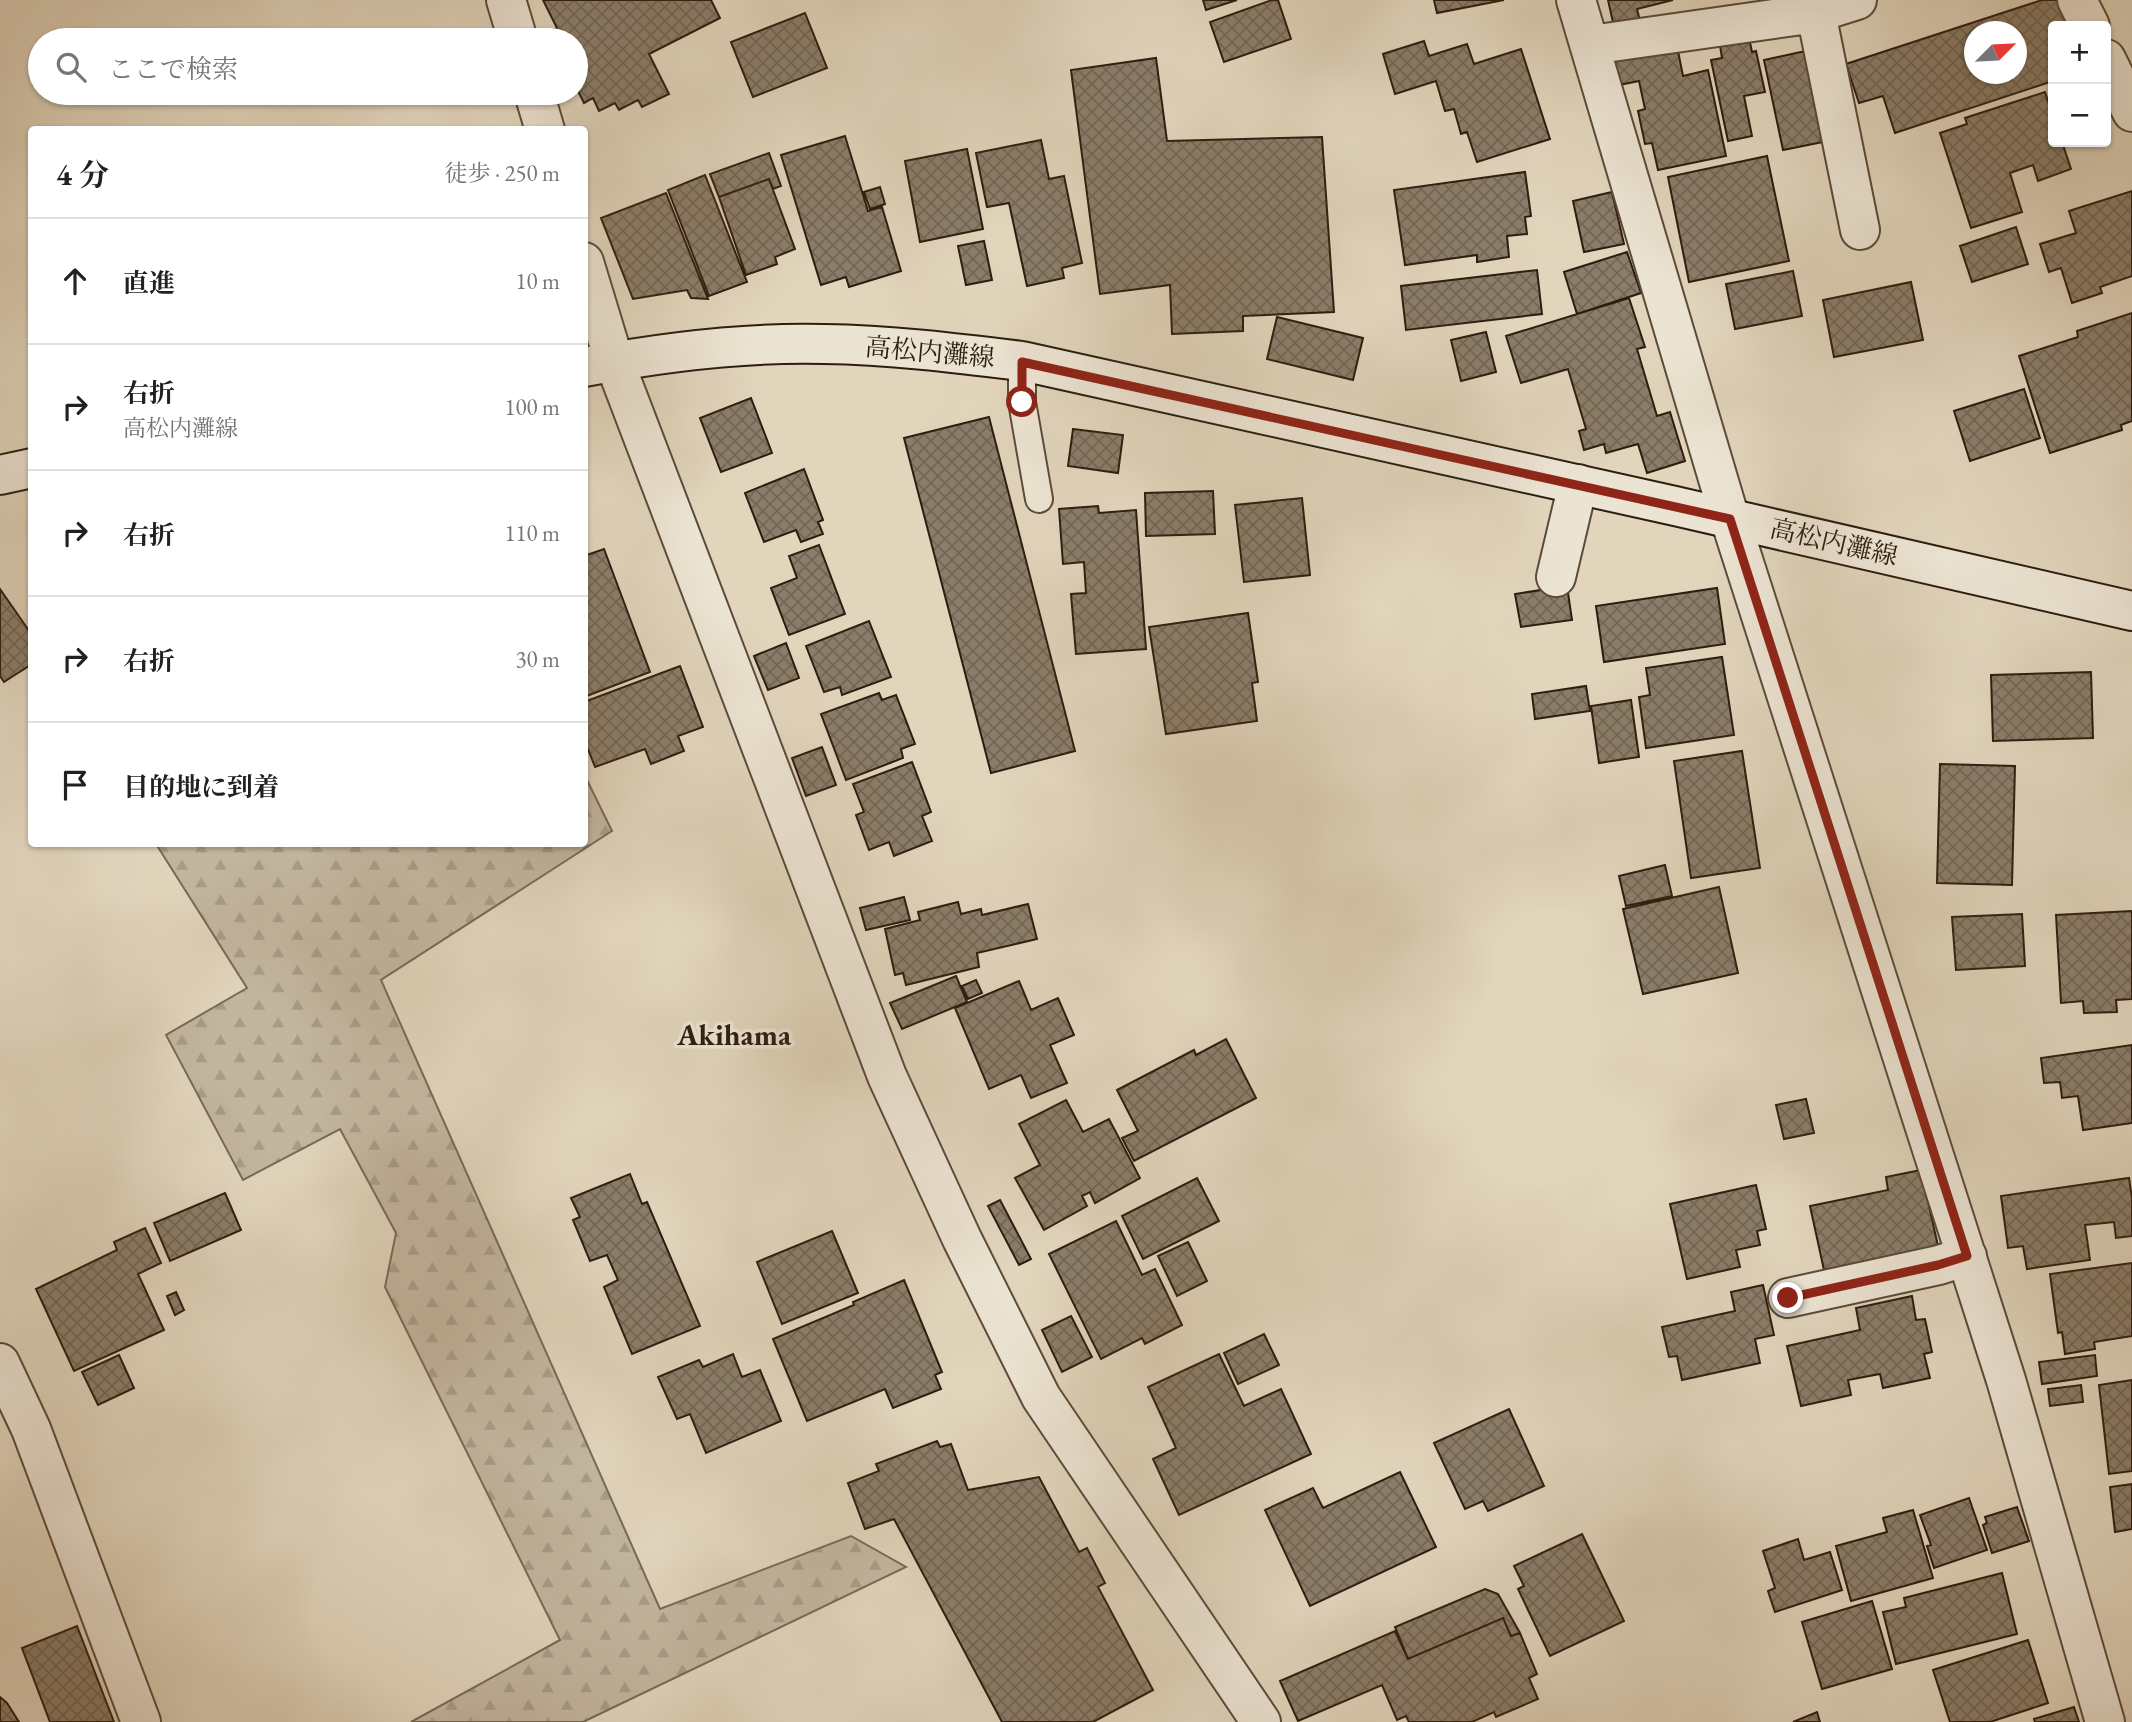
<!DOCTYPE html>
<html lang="ja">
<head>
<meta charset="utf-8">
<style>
  :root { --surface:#fff; --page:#f6f6f6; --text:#202124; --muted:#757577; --line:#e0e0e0 }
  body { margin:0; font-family:"EB Garamond","Noto Serif JP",serif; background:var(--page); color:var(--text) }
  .controls { position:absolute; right:21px; top:21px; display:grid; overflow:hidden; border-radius:7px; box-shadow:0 2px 5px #0004 }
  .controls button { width:63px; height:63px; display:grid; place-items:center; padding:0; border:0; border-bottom:2px solid var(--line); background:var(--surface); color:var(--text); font:35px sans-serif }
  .compass { position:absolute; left:1964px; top:21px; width:63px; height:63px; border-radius:50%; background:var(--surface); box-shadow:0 2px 5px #0004; rotate:66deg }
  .stop { position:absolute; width:21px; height:21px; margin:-16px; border:5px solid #8f2418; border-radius:50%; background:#fff }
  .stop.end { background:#8f2418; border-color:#fff; box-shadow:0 2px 7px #0008 }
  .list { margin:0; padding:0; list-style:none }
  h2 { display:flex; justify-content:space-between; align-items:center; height:91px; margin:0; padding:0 28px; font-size:30px }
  h2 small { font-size:23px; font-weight:400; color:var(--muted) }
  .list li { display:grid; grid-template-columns:46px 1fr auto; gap:21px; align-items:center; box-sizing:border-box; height:126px; padding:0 28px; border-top:2px solid var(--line) }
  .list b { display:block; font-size:26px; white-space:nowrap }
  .list p { margin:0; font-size:23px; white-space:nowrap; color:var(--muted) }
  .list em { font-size:23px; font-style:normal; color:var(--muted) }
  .icon { flex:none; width:38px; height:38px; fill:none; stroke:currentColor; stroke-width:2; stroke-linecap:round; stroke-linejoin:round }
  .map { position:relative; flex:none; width:2132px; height:1722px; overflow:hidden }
  .search { position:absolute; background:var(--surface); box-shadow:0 2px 5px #0004; left:28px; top:28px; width:560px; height:77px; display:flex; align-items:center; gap:18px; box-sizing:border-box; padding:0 24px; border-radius:38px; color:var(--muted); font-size:26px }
  .panel { position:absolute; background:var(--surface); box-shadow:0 2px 5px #0004; left:28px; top:126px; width:560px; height:721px; border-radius:7px }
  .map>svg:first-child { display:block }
  .forest { fill:url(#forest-firs); stroke:#786a57; stroke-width:2 }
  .building { fill:url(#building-cross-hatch); stroke:#2e1d0f; stroke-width:2; fill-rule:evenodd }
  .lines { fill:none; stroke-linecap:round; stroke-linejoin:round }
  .service-casing { stroke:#5b4b3a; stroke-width:30 }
  .minor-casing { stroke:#5b4b3a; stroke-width:42 }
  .secondary-casing { stroke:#2e1d0f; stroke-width:42 }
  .service { stroke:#ece4d3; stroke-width:26 }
  .minor { stroke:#ece4d3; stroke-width:38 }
  .secondary { stroke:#ece4d3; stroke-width:38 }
  .route { stroke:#8f2418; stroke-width:9 }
  .labels { text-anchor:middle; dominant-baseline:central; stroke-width:7; stroke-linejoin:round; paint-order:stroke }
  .street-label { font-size:26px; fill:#2e1d0f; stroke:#ece4d3 }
  .quarter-label { font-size:30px; font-weight:bold; fill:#2e1d0f; stroke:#ece4d3 }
</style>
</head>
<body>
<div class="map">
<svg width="2132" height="1722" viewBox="0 0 2132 1722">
  <defs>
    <pattern id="forest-firs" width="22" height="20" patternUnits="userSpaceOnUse" patternTransform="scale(1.75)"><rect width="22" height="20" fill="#c3b69f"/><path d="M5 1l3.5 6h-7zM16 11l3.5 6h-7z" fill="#a89c88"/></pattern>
    <pattern id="building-cross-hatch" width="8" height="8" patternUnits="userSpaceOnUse" patternTransform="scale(1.75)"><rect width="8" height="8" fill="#8b7d69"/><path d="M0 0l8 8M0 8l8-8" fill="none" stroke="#726655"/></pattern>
  </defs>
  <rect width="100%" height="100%" fill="#e1d5bc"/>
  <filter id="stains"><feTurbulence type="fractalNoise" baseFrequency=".00286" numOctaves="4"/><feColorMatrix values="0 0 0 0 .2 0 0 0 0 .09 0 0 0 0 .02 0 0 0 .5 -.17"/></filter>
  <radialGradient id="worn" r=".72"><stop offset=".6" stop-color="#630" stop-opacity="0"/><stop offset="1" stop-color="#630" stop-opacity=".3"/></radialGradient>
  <!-- forest -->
  <path class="forest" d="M585,776L612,831L381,980L660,1609L851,1536L906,1567L583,1722H411L560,1640L385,1287L396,1233L340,1129L243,1180L166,1035L247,988L156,844H584Z"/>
  <!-- building -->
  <path class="building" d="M543,0H711L720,18L649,54L669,94L642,107L638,100L619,110L615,103L599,111L593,98L584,103L576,87V40H552L548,33L557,28Z
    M1203,0H1237L1206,10Z
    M1272,0H1278L1291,39L1224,62L1210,22Z
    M1434,0H1504L1437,13Z
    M1608,0H1673L1637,9L1640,21L1614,27Z
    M2042,0H2060L2068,26H2053V81L1895,133L1883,96L1859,103L1846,64ZM1974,32H2016V74H1974Z
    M805,13L827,68L753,97L731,42Z
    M1748,33L1752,52L1756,51L1765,92L1744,96L1752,136L1728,141L1711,60L1722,58L1719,39Z
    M1424,41L1429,56L1467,44L1474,64L1521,49L1550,139L1477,162L1467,132L1461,134L1454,109L1445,111L1436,81L1395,94L1383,54Z
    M1676,41L1683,76L1708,70L1726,156L1658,170L1652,143L1645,144L1638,111L1645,109L1639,81L1619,85L1612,55Z
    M1810,50L1828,141L1783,150L1764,60Z
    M1156,58L1167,141L1322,137L1334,312L1243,316V331L1172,334L1170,285L1100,294L1071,70Z
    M2045,92L2053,116V142H2062L2071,169L2038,181L2033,165L2010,173L2022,212L1971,228L1940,133L1967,124L1965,118Z
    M845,136L868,211L882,207L901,271L849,287L846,277L821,285L781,155Z
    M1041,140L1049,179L1064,176L1082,263L1062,268L1064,278L1027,286L1009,203L987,207L976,153Z
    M967,149L983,229L920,242L905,161Z
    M769,153L781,186L773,189L769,179L719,197L710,174Z
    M1767,156L1789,261L1689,282L1668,177Z
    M1525,172L1531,216L1525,217L1527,234L1507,236L1509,257L1477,262V255L1405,265L1394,190Z
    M705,175L747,282L709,296L668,190Z
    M769,179L795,249L775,257L777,264L746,275L719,197Z
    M880,187L885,204L870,209L864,192Z
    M2132,191V276L2100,287L2102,293L2072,303L2061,268L2049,272L2040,244L2076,233L2069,211Z
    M1612,192L1624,244L1584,252L1573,201Z
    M666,193L708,299L691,298L687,290L633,299L601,218Z
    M2016,227L2028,264L1972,282L1960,246Z
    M984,241L992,280L966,285L958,246Z
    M1627,252L1641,293L1577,314L1564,272Z
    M1537,270L1542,314L1406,330L1401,286Z
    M1793,271L1802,316L1735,329L1726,284Z
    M1911,282L1923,340L1834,357L1823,300Z
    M1629,298L1645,347L1637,349L1657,416L1670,412L1685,461L1647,473L1638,444L1606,453L1604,444L1584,450L1579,431L1586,429L1568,369L1521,383L1506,336Z
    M2132,313V421L2121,425L2122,430L2050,453L2019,356L2078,337L2077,331Z
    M1277,317L1363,338L1353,380L1267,359Z
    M1486,332L1496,372L1461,381L1451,340Z
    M2024,389L2040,438L1970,461L1954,411Z
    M751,398L772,453L721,472L700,418Z
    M989,417L1075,751L991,773L904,438Z
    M1073,429L1123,435L1118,473L1068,466Z
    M804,469L823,520L818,522L823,534L801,542L796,530L764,542L745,493Z
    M1213,491L1215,534L1146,536L1145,493Z
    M1302,498L1310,575L1244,582L1235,505Z
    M1098,506L1099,513L1136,510L1146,649L1076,654L1071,594L1086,593L1084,562L1063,564L1059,509Z
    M819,545L845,614L789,635L771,588L797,578L789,556Z
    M604,549L650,672L584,697V556Z
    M1567,586L1572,620L1521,627L1515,594Z
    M1717,588L1725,644L1604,662L1596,606Z
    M0,589L32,635V664L4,682L0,676Z
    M1248,613L1258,682L1252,683L1257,721L1166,734L1149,627Z
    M869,621L891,677L842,695L840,687L824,692L806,646Z
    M786,643L799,678L768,690L754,656Z
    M1722,657L1734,735L1646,748L1639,697L1650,695L1646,668Z
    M680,666L703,727L678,736L684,751L651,764L645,749L595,767L584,739V702Z
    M2091,672L2093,738L1993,741L1991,675Z
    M1586,686L1590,711L1535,719L1532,694Z
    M879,693L882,700L896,695L915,744L901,749L903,758L846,780L821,714Z
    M1631,700L1639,757L1599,763L1591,706Z
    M822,747L836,785L806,796L792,758Z
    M1742,751L1760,868L1691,878L1674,761Z
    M912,762L931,812L922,816L932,841L894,856L889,842L869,850L856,815L864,812L853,784Z
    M1940,764L2015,766L2012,885L1937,883Z
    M1665,865L1672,896L1626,906L1619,876Z
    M1719,887L1738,973L1643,994L1623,909Z
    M904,897L910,920L866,930L860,908Z
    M958,902L961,914L981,909L982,915L1028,904L1037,939L977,953L979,967L906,985L903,973L895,975L885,929L920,920L918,912Z
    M2132,911V999L2116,1000L2117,1012L2084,1013L2083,1001L2061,1003L2056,915Z
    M2022,914L2025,966L1956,970L1952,917Z
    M956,976L967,1002L902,1029L890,1003Z
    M976,980L982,993L968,999L962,986Z
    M1019,981L1031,1010L1058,998L1074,1035L1050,1045L1067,1083L1031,1098L1021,1075L989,1089L955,1008Z
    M1226,1039L1256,1098L1134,1161L1122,1138L1138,1131L1117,1090L1194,1050L1196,1055Z
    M2132,1045V1123L2083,1130L2078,1096L2062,1098L2060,1082L2044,1083L2041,1058Z
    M1806,1099L1814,1133L1784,1139L1776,1105Z
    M1066,1100L1083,1132L1109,1119L1140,1178L1095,1203L1090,1192L1082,1196L1087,1206L1044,1230L1015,1178L1040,1165L1019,1124Z
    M1921,1170L1938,1246L1824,1270L1810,1206L1888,1190L1886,1177Z
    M630,1174L642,1204L647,1202L700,1326L632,1354L604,1287L618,1280L607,1255L590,1261L573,1220L580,1217L571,1198Z
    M1197,1178L1219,1221L1143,1259L1122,1216Z
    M2129,1178L2132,1198V1236L2116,1238L2114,1222L2085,1225L2090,1260L2027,1269L2023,1246L2008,1248L2001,1196Z
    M1756,1185L1766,1229L1757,1231L1760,1245L1736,1250L1740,1267L1687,1279L1670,1204Z
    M225,1193L241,1230L170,1261L154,1223Z
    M1000,1200L1031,1259L1019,1265L988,1206Z
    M1116,1221L1142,1275L1155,1269L1182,1325L1145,1344L1142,1338L1101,1359L1049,1254Z
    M145,1228L161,1263L138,1274L164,1330L74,1371L36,1289L117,1250L114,1242Z
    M832,1231L858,1293L782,1324L757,1262Z
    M1188,1242L1207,1281L1177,1296L1158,1256Z
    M2132,1263V1336L2094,1342L2095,1349L2065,1354L2062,1332L2058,1333L2050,1274Z
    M904,1280L942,1372L935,1375L941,1389L893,1408L885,1389L807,1421L773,1339L854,1305L853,1302Z
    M1763,1285L1774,1335L1755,1339L1760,1363L1682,1380L1677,1356L1669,1357L1662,1327L1735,1311L1731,1292Z
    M176,1292L184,1310L175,1315L167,1296Z
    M1912,1296L1916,1320L1925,1319L1932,1352L1924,1354L1930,1378L1883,1388L1880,1374L1848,1380L1851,1395L1801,1406L1787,1346L1860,1330L1856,1308Z
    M1071,1316L1092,1357L1062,1372L1042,1330Z
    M1264,1334L1279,1365L1238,1384L1224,1353Z
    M733,1354L742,1377L760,1370L781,1421L706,1453L690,1414L677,1419L658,1377L699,1360L703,1367Z
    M1219,1354L1244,1406L1281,1389L1311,1454L1179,1515L1153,1459L1176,1448L1148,1387Z
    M119,1355L134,1388L98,1405L82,1372Z
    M2095,1355L2097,1376L2042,1384L2039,1362Z
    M2132,1380V1471L2109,1474L2099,1385Z
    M2081,1385L2083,1402L2050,1406L2048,1389Z
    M1509,1409L1544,1486L1488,1511L1483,1501L1465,1509L1434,1443Z
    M937,1441L940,1447L951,1444L968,1490L1039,1477L1079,1552L1087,1548L1105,1583L1098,1587L1153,1690L1093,1722H1002L894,1519L865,1529L848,1483L879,1471L876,1464Z
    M1400,1472L1436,1547L1310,1606L1265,1510L1313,1488L1323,1508Z
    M2132,1484V1529L2115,1532L2110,1487Z
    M1969,1498L1987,1550L1934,1568L1927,1546L1931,1545L1920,1515Z
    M2017,1507L2029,1541L1992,1553L1983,1525L1987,1523L1985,1517Z
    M1913,1510L1933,1578L1851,1601L1836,1546L1887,1532L1883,1518Z
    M1582,1534L1624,1621L1550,1656L1518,1589L1524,1586L1514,1566Z
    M1798,1539L1804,1560L1830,1552L1842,1590L1775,1612L1768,1591L1775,1588L1763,1551Z
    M2002,1573L2017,1634L1896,1664L1883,1612L1906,1607L1904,1598Z
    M1485,1589L1498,1594L1520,1633L1511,1636L1503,1618L1408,1659L1395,1627Z
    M1872,1601L1892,1669L1822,1689L1802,1622Z
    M1503,1618L1511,1636L1520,1633L1537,1674L1529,1678L1538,1699L1496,1717L1494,1712L1472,1722H1409L1406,1716L1397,1720L1382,1685L1298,1721L1280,1681L1395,1631L1408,1659Z
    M77,1626L114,1722H50L22,1648Z
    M2028,1640L2048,1703L1990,1722H1950L1933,1670Z
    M0,1697L7,1703L19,1722H0Z
    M2074,1707L2079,1722H2035L2034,1719Z
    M1817,1712L1820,1722H1793Z"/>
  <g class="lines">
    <!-- service casing -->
    <g class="service-casing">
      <path id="service" d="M1022,361V402L1039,499"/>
    </g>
    <!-- minor casing -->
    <g class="minor-casing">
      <path id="minor" d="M506,0L518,40
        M1576,0L1730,519L2006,1380L2105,1722
        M2077,0L2090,26
        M1816,13L1860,230
        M1590,47L1605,43L1816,13L1857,0
        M2106,59L2132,112
        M534,93L545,130
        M584,262L614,361L887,1076L962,1239L1041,1397L1261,1722
        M1556,577L1578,484
        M1788,1298L1939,1265L1967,1256
        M0,1363L31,1429L141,1722"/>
    </g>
    <!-- secondary casing -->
    <g class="secondary-casing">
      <path id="secondary" d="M584,367C663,352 745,342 824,344C891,345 956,353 1022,361L1675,506L2132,611
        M0,475L32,468"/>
    </g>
    <!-- service -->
    <use href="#service" class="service"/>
    <!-- minor -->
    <use href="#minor" class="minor"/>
    <!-- secondary -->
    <use href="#secondary" class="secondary"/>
  </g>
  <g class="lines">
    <!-- route -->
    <path class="route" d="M1022,402V362L1730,519L1967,1256L1938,1265L1788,1298"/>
  </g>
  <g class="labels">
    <!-- street labels -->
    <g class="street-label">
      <text transform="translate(930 352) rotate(5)">高松内灘線</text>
      <text transform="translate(1834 542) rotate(13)">高松内灘線</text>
    </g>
    <!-- quarter labels -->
    <g class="quarter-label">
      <text x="734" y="1034">Akihama</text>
    </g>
  </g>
  <rect width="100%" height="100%" filter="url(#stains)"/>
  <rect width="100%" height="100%" fill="url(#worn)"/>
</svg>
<div class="controls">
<button>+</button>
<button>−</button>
</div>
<svg class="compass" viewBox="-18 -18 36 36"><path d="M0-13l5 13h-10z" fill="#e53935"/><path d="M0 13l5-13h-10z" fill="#757577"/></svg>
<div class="stop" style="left:1022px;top:402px"></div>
<div class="stop end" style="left:1788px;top:1298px"></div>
<div class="search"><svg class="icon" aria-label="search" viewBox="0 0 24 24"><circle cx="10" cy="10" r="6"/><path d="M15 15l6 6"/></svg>ここで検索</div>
<section class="panel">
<h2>4 分<small>徒歩 · 250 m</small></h2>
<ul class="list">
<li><svg class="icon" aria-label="ahead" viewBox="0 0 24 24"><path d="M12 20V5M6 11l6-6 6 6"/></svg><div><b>直進</b></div><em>10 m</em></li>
<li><svg class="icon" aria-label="right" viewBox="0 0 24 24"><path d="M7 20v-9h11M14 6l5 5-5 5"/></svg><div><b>右折</b><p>高松内灘線</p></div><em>100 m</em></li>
<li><svg class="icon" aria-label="right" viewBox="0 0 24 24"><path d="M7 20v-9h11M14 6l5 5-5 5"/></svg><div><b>右折</b></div><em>110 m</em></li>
<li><svg class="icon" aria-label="right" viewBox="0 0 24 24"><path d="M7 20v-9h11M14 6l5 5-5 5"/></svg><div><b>右折</b></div><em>30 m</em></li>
<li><svg class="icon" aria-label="arrive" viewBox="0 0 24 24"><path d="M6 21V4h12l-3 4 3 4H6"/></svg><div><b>目的地に到着</b></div></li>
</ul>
</section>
</div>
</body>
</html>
